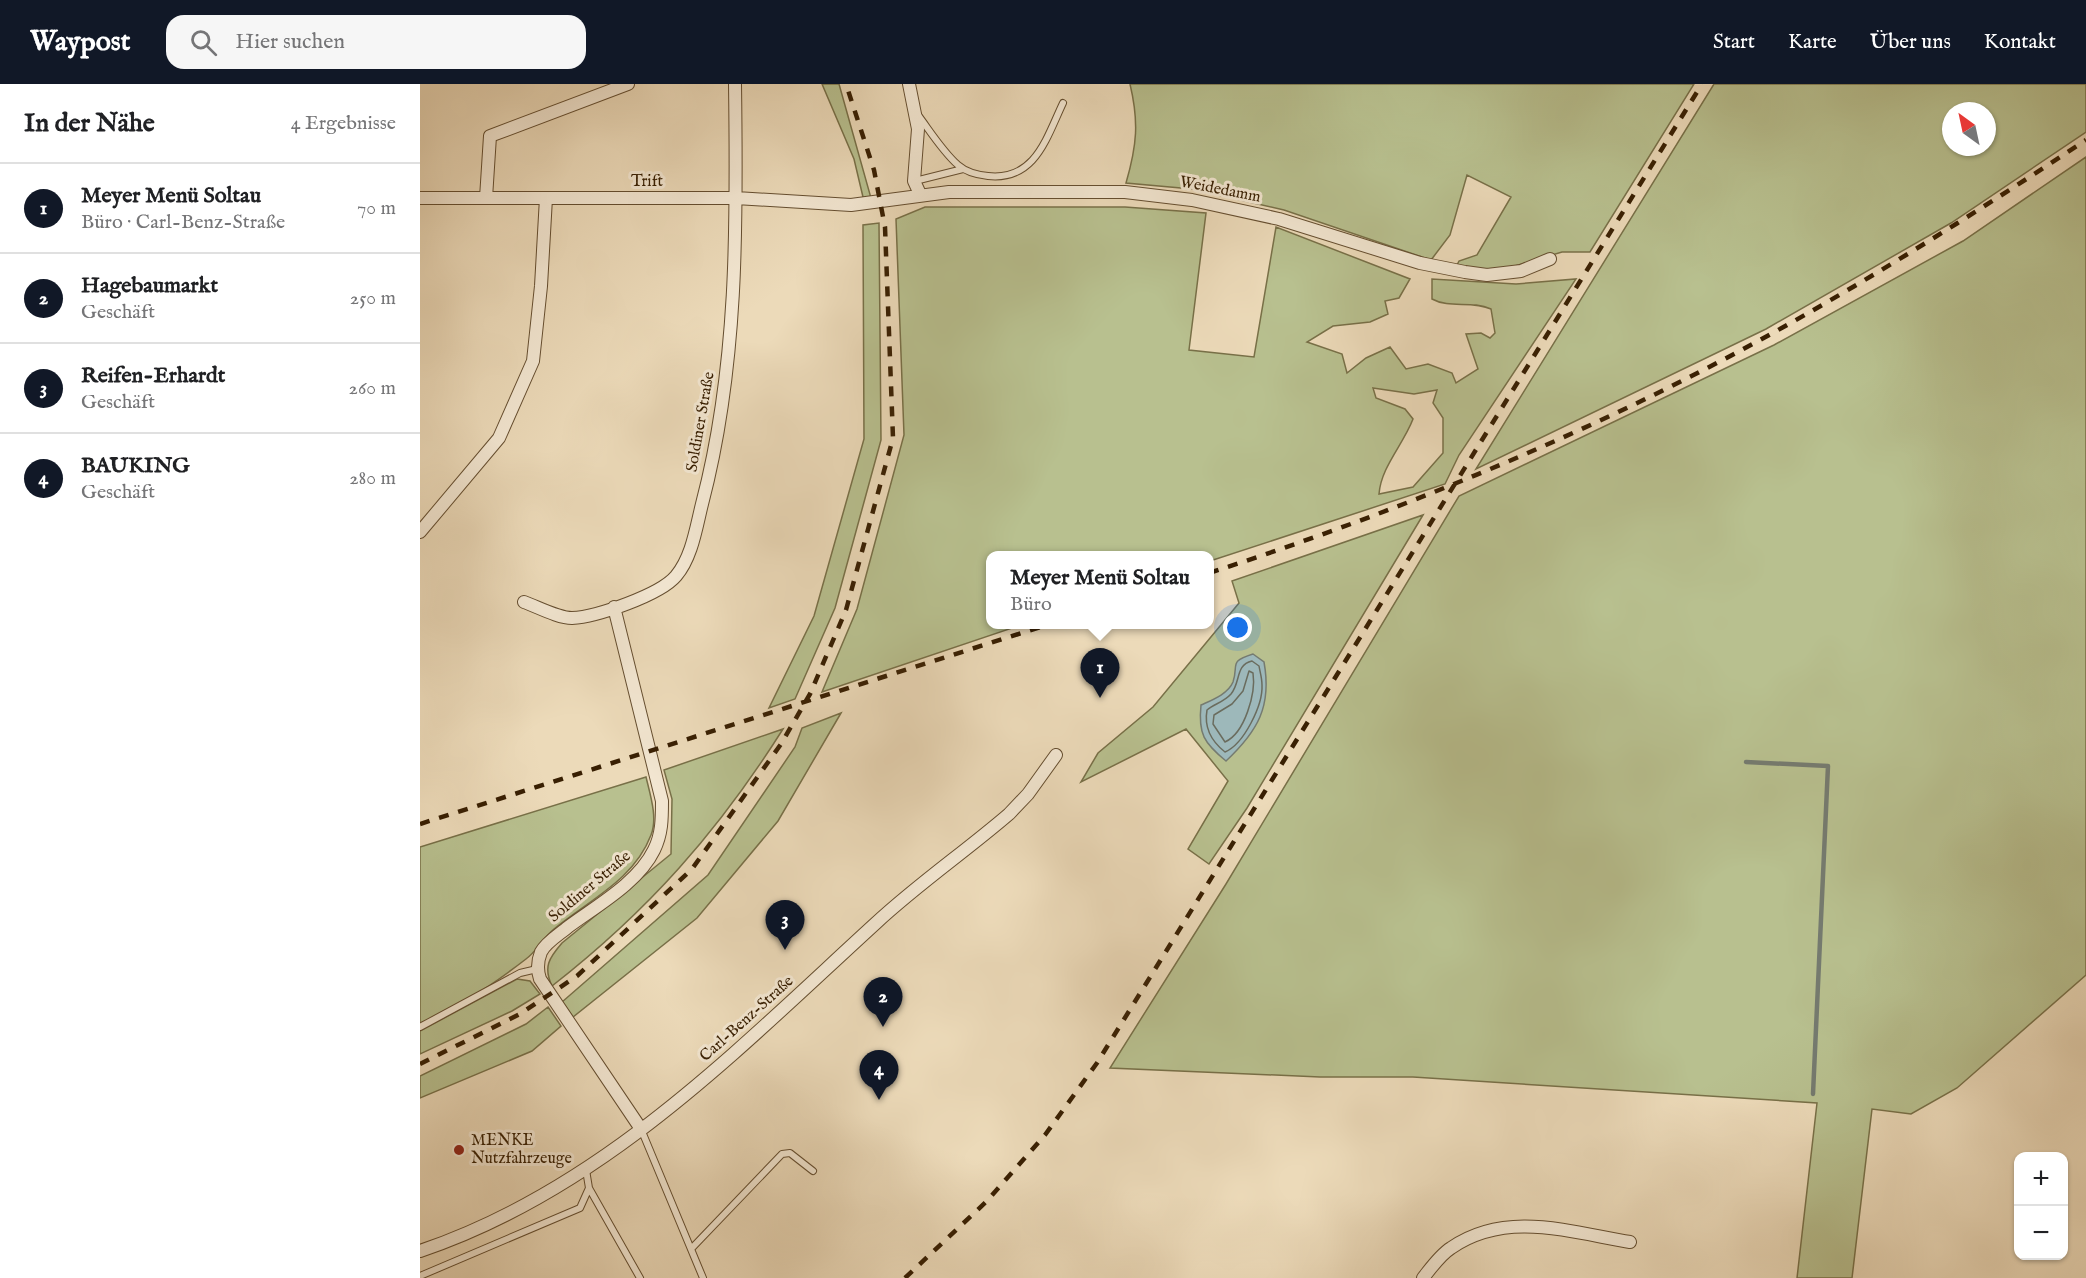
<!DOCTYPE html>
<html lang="de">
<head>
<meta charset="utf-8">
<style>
  :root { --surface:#fff; --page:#f6f6f6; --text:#202124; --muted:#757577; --line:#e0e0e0; --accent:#111827 }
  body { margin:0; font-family:"IM FELL English",serif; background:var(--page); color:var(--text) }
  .controls { position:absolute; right:18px; bottom:18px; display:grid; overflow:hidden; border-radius:12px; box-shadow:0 2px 4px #0004 }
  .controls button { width:54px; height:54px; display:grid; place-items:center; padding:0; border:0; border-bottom:2px solid var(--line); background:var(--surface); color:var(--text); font:30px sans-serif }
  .compass { position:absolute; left:1522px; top:18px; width:54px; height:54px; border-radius:50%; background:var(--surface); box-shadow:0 2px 4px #0004; rotate:327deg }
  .you { position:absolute; left:818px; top:544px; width:21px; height:21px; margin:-15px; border:4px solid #fff; border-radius:50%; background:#1a73e8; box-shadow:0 0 0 9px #1a73e833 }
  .badge { display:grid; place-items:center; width:39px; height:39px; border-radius:50%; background:var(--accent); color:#fff; font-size:20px; font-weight:700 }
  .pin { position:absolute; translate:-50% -50px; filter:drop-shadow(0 2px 3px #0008) }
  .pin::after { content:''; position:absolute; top:32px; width:21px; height:18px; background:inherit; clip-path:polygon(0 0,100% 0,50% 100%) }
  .popup { position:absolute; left:566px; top:467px; width:228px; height:78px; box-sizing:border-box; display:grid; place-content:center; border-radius:12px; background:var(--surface); filter:drop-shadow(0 2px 4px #0005); font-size:20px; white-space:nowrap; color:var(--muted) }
  .popup b { font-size:22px; color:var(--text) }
  .popup::after { content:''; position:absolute; left:50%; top:100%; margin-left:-12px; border:12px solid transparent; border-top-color:var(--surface) }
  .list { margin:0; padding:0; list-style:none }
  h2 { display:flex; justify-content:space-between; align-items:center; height:78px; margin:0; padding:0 24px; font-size:26px }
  h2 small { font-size:20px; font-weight:400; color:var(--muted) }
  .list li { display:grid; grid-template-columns:39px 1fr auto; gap:18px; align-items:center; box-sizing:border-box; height:90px; padding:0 24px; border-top:2px solid var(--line) }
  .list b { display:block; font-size:22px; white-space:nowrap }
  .list p { margin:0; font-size:20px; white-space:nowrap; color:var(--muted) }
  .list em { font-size:20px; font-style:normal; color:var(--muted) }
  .icon { flex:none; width:33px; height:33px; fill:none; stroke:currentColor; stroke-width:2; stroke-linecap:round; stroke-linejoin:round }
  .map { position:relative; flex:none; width:1666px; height:1194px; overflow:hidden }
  header { display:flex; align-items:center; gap:36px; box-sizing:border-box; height:84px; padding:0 30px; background:var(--accent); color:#fff }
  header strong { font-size:28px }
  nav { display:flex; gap:33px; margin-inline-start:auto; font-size:21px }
  .search { width:420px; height:54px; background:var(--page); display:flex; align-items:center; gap:15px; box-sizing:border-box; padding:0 21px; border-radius:18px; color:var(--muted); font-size:22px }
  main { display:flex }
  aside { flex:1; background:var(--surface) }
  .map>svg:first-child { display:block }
  .green { fill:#b8c08f; stroke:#787048; stroke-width:1.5; fill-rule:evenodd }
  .water { fill:#9db8ba; stroke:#757b70; stroke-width:1.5 }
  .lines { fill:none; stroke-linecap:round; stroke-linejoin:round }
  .shore { stroke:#6a6c5e; stroke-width:1.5 }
  .stream { stroke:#757b70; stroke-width:4.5 }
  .service-casing { stroke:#654e30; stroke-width:8 }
  .minor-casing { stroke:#654e30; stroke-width:14 }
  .service { stroke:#f3e7d2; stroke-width:6 }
  .minor { stroke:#f3e7d2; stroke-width:12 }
  .rail { stroke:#381f02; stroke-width:4.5; stroke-dasharray:10 10; stroke-linecap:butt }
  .poi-dot { fill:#8f2418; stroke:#f3e7d2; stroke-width:2 }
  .labels { text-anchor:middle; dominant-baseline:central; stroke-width:6; stroke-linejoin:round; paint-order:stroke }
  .street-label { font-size:16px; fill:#381f02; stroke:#f3e7d2 }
  .poi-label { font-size:16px; fill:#381f02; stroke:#f3e7d2; text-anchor:start }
</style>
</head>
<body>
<header>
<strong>Waypost</strong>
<div class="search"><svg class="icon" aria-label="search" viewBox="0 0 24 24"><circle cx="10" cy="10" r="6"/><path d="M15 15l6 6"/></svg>Hier suchen</div>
<nav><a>Start</a><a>Karte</a><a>Über uns</a><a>Kontakt</a></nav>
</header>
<main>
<aside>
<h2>In der Nähe<small>4 Ergebnisse</small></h2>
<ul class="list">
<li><span class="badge">1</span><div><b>Meyer Menü Soltau</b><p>Büro · Carl-Benz-Straße</p></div><em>70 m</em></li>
<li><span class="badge">2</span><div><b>Hagebaumarkt</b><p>Geschäft</p></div><em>250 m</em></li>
<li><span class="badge">3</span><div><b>Reifen-Erhardt</b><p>Geschäft</p></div><em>260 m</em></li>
<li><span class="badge">4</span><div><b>BAUKING</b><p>Geschäft</p></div><em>280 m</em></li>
</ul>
</aside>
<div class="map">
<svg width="1666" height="1194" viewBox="0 0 1666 1194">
  <rect width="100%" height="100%" fill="#ecdab9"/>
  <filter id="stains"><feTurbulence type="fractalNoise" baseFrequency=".00333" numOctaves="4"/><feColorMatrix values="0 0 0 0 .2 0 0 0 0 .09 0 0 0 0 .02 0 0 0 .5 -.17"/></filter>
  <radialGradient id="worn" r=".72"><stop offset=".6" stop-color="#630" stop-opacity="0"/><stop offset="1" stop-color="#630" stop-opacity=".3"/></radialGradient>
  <!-- green -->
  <path class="green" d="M402,0H419L451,114L443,113L434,75Z
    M710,0H1274L1170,168H1142L1095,182L1069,186L1036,183L1039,177L1057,171L1091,113L1047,91L1030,151L1011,176L864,126L772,105L706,99C717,61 719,38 710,0Z
    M1294,0H1666V48L1531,139L1346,245L1056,385ZM1531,27H1567V63H1531Z
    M1666,73V891L1537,1004L1491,1030L1452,1025L1432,1194H1377L1397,1019L993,993H900L690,984L806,800L1039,412L1354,261L1543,157Z
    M505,123H705L786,129L769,266L834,273L856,143L990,195L979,214L965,217L968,230L950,238L913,242L887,258L922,270L927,289L946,274L970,263L986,285L1008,280L1032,289L1036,299L1058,285L1046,250L1061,249L1070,254L1075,249L1071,225C1051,216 1030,225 1012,215V195L1096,200L1156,195L1039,371L1025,400L790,477L789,472H570V540L601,541L402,608L437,525L484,351L476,135ZM953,304L994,310L1017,306L1013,319L1023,334V369L993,403L959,410C961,383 983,361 993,335L985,325L956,314Z
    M459,139L461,356L415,524L375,615L349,624L394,532L444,355L443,141Z
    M1003,431L827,724L789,780L768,765L808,697L766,645L661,698L678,669L733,623L819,519L812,497Z
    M421,629L358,737L277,834L153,933L142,918L288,791L375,663L382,644Z
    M363,645C298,748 228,827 132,902C123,883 129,874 142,859L251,770L252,715L244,686Z
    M226,693C230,710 238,734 231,751C214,796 169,816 134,845C123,854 117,867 106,875C75,899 37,925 0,939V763Z
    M97,895L110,897L120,910L92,927L0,970V947Z
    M128,923L141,942L112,967L0,1014V992L106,940Z"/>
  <!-- water -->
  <path class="water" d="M833,570L844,578C852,622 838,647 806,677C784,659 778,650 781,621C792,616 808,610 813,598C819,580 808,578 833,570Z"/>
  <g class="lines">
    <!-- shore -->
    <path class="shore" d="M832,577L839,582C840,588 842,594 842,601C843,621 824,660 805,668C791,657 784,643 787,626C794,620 804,618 811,610C821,598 815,581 832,577Z
      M829,587L833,589C836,609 825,649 805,658L793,640L794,631L812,620L823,607Z"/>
    <!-- stream -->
    <path class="stream" d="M1326,678L1408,682L1393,1010"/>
    <!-- service casing -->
    <g class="service-casing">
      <path id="service" d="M498,31C510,47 523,68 538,81C546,88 558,91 568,92C615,97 626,55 643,19
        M495,97L543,85
        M0,943L100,889L117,885
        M221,1045L283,1194
        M169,1104L220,1194
        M271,1165L362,1070L370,1069L393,1087
        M0,1192L160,1124L169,1104L166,1086"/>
    </g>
    <!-- minor casing -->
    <g class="minor-casing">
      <path id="minor" d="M489,0L498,45L494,97L500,110
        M0,114H316L431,121L529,108H705L772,116L859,135L1000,179L1045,188L1067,191L1101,187L1130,175
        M66,114L70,52L208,0
        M0,448L79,354L113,277L121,202L126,114
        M104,518C118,523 138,534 152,534C176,533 240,511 256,492C272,473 276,444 282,420C318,283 317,141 315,0
        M194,523L242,717C242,735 242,750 234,766C218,799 176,822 148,843C140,850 126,858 121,868C117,878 117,886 120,895L221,1045
        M0,1167C182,1106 317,966 456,839C498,800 546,767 589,730L608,710L636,671
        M1003,1194C1011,1184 1020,1171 1031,1164C1086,1126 1150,1148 1210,1158"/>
    </g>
    <!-- service -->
    <use href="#service" class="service"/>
    <!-- minor -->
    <use href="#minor" class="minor"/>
    <!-- rail -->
    <path class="rail" d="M789,489C981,427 1175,347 1351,250C1459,190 1563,124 1666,56
      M0,740L630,540
      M0,980L100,930L157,892L272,785L361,660L390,610L426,526L473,354L465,143L454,86L426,0
      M485,1194L567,1117L625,1051L677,979L1282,0"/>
  </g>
  <!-- markers -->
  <circle class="poi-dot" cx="39" cy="1066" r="6"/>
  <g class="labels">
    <!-- street labels -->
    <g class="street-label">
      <text x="227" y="98">Trift</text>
      <text transform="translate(800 106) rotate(11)">Weidedamm</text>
      <text transform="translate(281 338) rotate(-80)">Soldiner Straße</text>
      <text transform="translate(170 803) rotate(-40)">Soldiner Straße</text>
      <text transform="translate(327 935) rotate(-42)">Carl-Benz-Straße</text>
    </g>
    <!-- poi labels -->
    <g class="poi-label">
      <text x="51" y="1057">MENKE<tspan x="51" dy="18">Nutzfahrzeuge</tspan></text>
    </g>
  </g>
  <rect width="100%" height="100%" filter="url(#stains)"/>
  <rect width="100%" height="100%" fill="url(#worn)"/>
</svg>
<div class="controls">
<button>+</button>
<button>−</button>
</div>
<svg class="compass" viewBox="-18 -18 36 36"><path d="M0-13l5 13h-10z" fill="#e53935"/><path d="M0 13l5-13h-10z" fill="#757577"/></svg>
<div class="you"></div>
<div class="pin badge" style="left:680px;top:614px">1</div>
<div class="popup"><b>Meyer Menü Soltau</b>Büro</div>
<div class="pin badge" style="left:463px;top:943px">2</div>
<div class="pin badge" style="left:365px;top:866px">3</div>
<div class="pin badge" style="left:459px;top:1016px">4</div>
</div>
</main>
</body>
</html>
